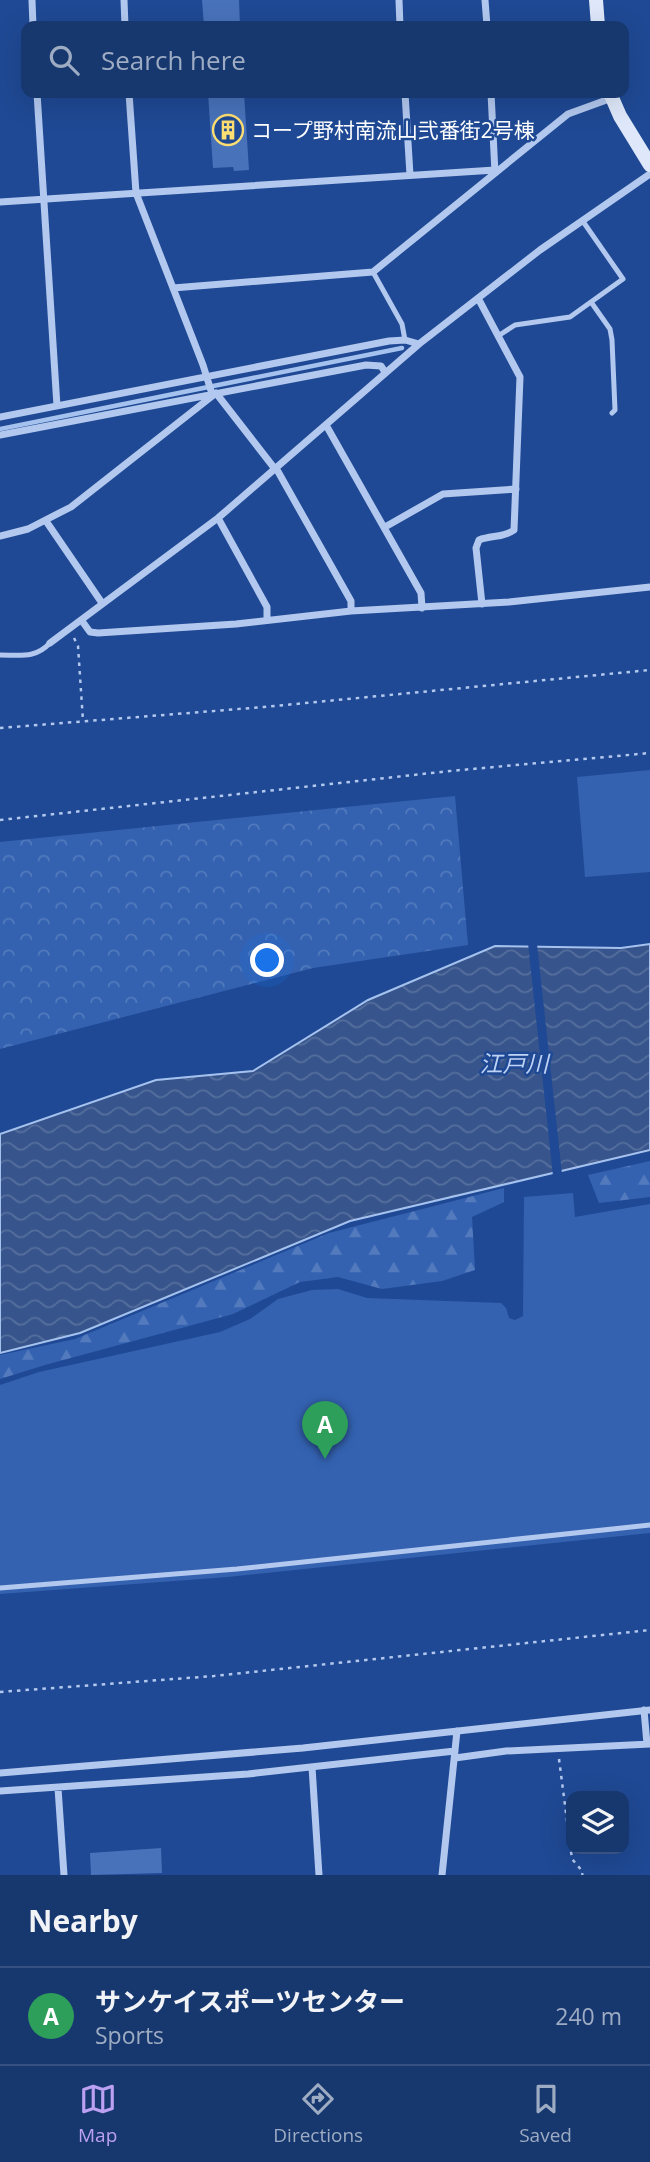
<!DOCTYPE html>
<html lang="en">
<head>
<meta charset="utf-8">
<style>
  :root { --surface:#17376f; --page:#203f74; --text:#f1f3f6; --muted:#9eacc3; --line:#365182; --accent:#bca0f2 }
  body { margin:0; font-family:"Open Sans","Noto Sans JP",sans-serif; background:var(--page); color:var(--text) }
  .controls { position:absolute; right:21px; bottom:21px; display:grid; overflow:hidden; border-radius:14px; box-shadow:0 7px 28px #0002 }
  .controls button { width:63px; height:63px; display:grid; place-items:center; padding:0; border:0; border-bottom:2px solid var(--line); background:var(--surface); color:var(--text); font:35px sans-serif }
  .you { position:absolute; left:268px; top:961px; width:24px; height:24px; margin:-18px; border:5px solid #fff; border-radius:50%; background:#1a73e8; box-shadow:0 0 0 10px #1a73e833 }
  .badge { display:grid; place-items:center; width:46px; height:46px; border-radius:50%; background:var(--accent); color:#fff; font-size:23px; font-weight:700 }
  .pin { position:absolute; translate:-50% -58px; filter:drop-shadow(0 2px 4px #0008) }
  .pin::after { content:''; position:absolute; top:37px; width:24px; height:21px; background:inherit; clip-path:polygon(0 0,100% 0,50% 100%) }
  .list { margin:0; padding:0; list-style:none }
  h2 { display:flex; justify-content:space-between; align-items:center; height:91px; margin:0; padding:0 28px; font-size:30px }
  h2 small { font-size:23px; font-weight:400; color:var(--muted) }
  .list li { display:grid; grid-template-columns:46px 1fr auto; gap:21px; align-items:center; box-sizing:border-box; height:98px; padding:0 28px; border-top:2px solid var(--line) }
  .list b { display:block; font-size:26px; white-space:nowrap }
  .list p { margin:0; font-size:23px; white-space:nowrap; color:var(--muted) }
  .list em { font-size:23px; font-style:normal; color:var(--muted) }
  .icon { flex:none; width:38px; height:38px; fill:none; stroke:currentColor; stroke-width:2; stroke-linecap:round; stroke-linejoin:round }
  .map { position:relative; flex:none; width:650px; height:1875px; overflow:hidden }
  .search { position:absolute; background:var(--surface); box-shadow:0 7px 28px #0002; left:21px; right:21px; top:21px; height:77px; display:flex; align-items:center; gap:18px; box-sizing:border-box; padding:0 24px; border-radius:14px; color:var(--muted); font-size:26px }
  .sheet { height:189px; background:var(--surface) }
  nav { display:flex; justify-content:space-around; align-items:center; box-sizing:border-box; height:98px; border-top:2px solid var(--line); background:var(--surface); font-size:19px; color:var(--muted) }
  nav a { display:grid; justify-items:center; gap:4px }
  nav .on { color:var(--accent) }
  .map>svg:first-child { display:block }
  .grass { fill:#3462b1 }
  .forest { fill:url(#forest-firs) }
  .park { fill:url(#park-crowns) }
  .water { fill:url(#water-waves); stroke:#a5c2ef; stroke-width:2 }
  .pier { fill:#1f4994 }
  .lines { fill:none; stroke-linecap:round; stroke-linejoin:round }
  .stream { stroke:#a5c2ef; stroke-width:4.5 }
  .building { fill:#4872ba }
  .path { stroke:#b2c8ee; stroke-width:2.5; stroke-dasharray:3.5 5; stroke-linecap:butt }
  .lane { stroke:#b2c8ee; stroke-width:5 }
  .street { stroke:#b2c8ee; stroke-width:7 }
  .secondary { stroke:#dee8fa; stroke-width:14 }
  .labels { text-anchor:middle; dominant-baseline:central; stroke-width:5; stroke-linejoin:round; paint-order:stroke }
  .poi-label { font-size:21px; fill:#fff; stroke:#1f4994; text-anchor:start }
  .water-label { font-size:23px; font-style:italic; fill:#bed3f5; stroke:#1f4994 }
</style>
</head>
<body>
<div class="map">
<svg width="650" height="1875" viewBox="0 0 650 1875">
  <defs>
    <pattern id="forest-firs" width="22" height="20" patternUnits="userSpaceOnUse" patternTransform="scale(1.75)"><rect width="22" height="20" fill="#3462b1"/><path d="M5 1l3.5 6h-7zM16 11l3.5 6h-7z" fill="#527abd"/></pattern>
    <pattern id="park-crowns" width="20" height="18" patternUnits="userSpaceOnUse" patternTransform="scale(1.75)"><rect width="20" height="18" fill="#3462b1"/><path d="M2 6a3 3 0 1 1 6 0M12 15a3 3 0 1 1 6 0" fill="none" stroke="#527abd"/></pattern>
    <pattern id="water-waves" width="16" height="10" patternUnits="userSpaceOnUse" patternTransform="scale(1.75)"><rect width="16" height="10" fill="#37558c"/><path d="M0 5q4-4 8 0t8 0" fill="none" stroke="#556e9d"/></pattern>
  </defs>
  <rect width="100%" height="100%" fill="#1f4994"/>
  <!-- grass -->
  <path class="grass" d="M650,770V872L585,877L577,777Z
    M573,1193L575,1217L650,1204V1533L228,1577L0,1594V1385L39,1372L220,1332L250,1319L278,1299L312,1290L338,1289L367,1298L501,1303L506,1308L509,1318L515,1320L523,1316L524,1197Z"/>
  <!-- forest -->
  <path class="forest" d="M650,1161V1197L599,1203L588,1175Z
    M504,1188V1202L472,1217L475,1270L442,1281L382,1289L338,1277L300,1282L233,1314L45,1365L0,1379V1355L75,1339L329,1233Z"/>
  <!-- park -->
  <path class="park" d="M455,796L468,945L313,968L0,1049V842Z"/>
  <!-- water -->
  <path class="water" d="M650,944V1150L350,1221L80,1333L0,1353V1134L156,1080L253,1071L368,1000L495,946L621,948Z"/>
  <!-- pier -->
  <path class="pier" d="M528,943L537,944L562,1174L553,1176Z"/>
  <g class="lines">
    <!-- stream -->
    <path class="stream" d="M0,429L402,348"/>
  </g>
  <!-- building -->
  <path class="building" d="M202,0H239L240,26H204Z
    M208,93H244L249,170L234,171L233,167L213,168Z
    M161,1848L162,1873L91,1875L90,1853Z"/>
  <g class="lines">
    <!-- path -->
    <path class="path" d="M74,638L78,646L83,721
      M0,728L264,707L650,670
      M0,820L450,771L650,753
      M0,1692L214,1676L650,1630
      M559,1759L572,1859L583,1872L582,1875"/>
    <!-- lane -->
    <path class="lane" d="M373,272L402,324L405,340
      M591,302L610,329L612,340L615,410L612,413
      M498,336L515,325L570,317L623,279L582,220
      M0,655C20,655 35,659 50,643
      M0,1588L237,1569L650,1525"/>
    <!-- street -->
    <path class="street" d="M32,0L33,26
      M124,0L125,26
      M399,0L400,26
      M485,0L487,26
      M37,93L57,406
      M129,93L136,193L203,365L212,394
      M405,93L410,175
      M491,93L495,173
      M0,202L495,170
      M173,288L373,272L568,114L612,98
      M478,298L520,377L514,530C503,538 491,535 479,540L476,548L482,604
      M0,417L389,341L405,340L419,344
      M326,425L421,593L422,608
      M0,435L366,365L381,366L385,372
      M276,468L351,601V611
      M218,518L267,607V620
      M46,521L102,603
      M385,527L443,494L516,489
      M0,536L28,529L71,507L216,393L275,469
      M82,621L90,632L98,633L236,624L351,611L509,602L650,587
      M50,643L218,518L419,344L540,250L650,174
      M644,1710L647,1744
      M455,1758L506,1751L650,1744
      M312,1767L319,1875
      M0,1773L303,1748L650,1710
      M58,1788L64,1875
      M0,1791L248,1774L455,1751
      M442,1875L457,1731"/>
    <!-- secondary -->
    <path class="secondary" d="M596,0L598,26
      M610,93L620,116L650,165"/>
  </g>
  <!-- icons -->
  <defs>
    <g id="building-ring" transform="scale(1.575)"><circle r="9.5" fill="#1f4994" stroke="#fcde72" stroke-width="1.5"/><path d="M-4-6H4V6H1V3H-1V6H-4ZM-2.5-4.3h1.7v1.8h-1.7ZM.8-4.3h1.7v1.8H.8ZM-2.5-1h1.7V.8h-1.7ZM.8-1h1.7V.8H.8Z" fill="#fcde72"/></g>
  </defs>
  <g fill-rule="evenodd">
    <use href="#building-ring" x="228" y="130"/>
  </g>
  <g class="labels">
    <!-- poi labels -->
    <g class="poi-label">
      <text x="251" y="130">コープ野村南流山弐番街2号棟</text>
    </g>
    <!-- water labels -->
    <g class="water-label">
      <text x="514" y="1063">江戸川</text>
    </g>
  </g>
</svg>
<div class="controls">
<button><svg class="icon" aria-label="layers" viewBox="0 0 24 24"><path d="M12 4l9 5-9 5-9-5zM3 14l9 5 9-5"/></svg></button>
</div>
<div class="you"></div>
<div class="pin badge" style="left:325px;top:1459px;background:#2e9e5b">A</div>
<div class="search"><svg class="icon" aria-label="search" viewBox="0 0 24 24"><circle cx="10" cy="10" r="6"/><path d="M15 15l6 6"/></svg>Search here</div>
</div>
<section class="sheet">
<h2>Nearby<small></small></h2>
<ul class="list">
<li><span class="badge" style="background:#2e9e5b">A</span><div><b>サンケイスポーツセンター</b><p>Sports</p></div><em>240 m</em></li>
</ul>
</section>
<nav>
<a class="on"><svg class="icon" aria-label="map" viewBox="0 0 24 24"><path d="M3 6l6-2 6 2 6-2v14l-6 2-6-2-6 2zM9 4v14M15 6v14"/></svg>Map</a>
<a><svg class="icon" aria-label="directions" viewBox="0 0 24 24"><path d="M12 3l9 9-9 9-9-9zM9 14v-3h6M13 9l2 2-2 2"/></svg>Directions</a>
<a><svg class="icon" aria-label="saved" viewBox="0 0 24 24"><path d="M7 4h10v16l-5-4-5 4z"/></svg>Saved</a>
</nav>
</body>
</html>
